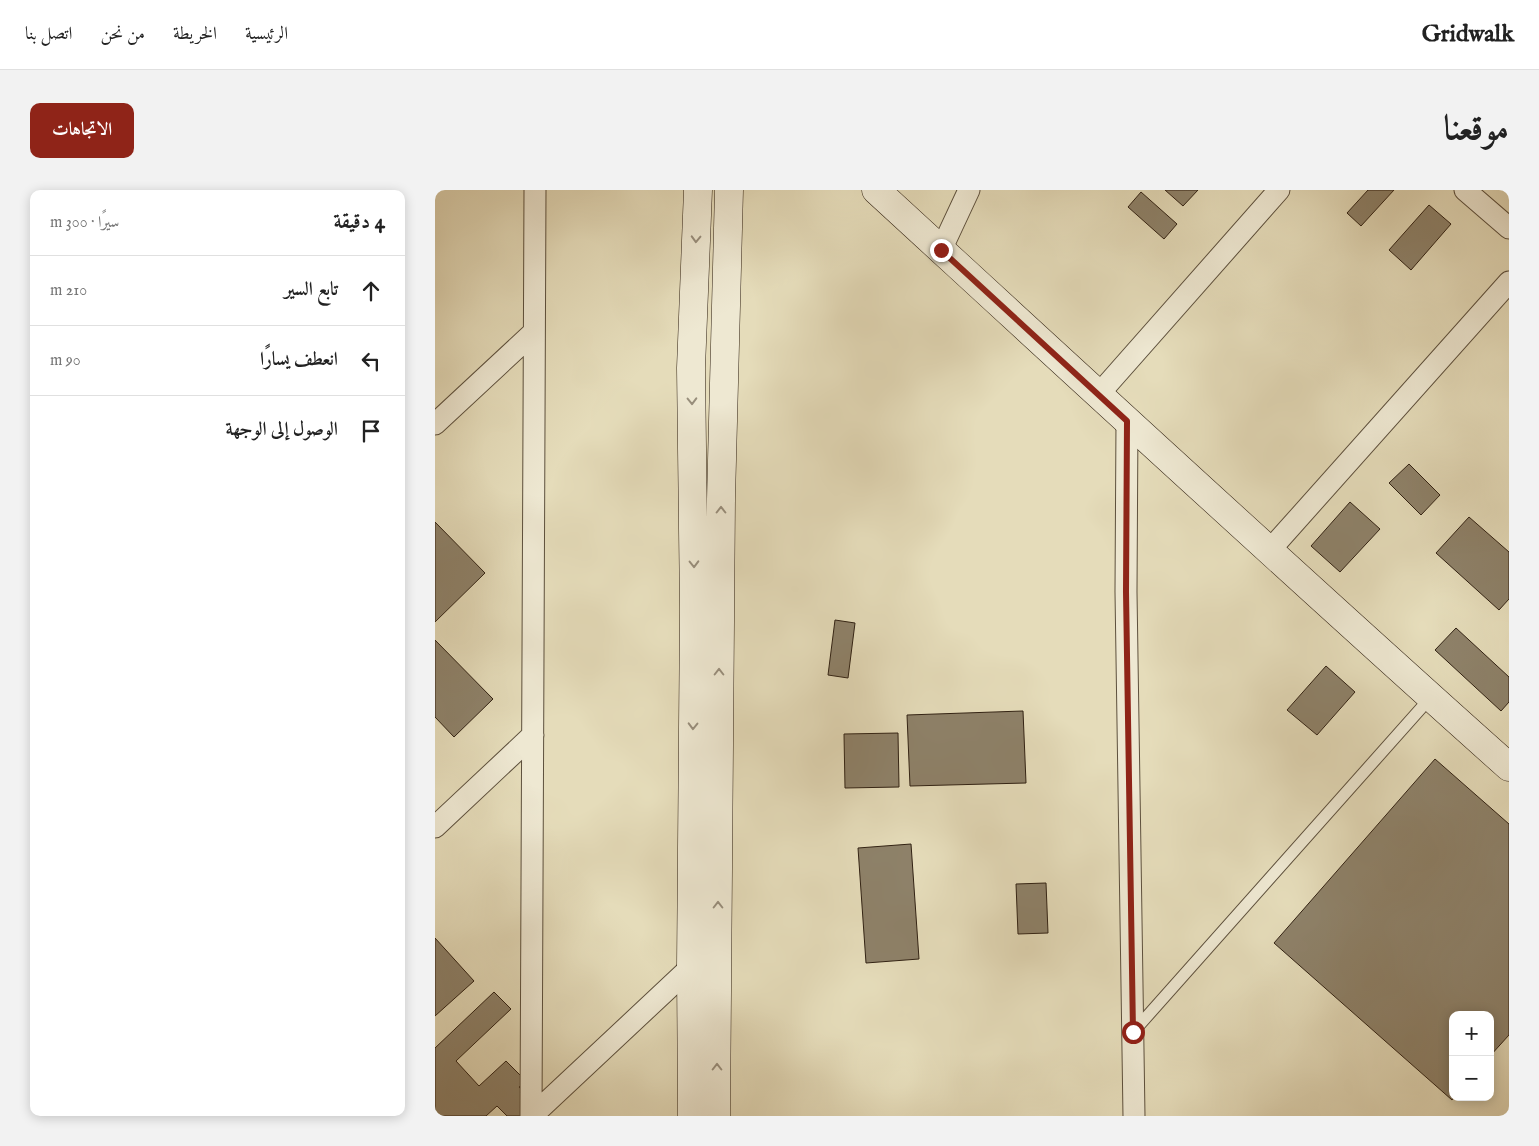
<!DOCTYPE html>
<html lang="ar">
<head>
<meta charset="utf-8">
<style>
  :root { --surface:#fff; --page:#f2f2f2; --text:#222; --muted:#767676; --line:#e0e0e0; --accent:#8f2418 }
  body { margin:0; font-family:"IM FELL English",Amiri,serif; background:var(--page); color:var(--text); direction:rtl }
  .controls { position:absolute; right:15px; bottom:15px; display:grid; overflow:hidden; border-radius:10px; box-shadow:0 2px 12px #0003 }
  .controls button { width:45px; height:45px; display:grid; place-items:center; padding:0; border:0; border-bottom:1px solid var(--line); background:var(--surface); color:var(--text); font:25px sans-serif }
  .stop { position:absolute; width:15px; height:15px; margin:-11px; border:4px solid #8f2418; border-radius:50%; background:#fff }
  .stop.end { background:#8f2418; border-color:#fff; box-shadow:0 1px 5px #0008 }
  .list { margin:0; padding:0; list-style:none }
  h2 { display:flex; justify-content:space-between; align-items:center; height:65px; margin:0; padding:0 20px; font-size:21px }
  h2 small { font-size:16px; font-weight:400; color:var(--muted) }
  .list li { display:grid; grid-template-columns:32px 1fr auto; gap:15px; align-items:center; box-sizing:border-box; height:70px; padding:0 20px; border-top:1px solid var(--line) }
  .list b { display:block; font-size:19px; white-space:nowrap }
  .list em { font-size:16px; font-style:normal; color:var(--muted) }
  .icon { flex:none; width:28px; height:28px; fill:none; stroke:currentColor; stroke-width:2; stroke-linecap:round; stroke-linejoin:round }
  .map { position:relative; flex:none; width:1074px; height:926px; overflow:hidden; direction:ltr; border-radius:10px }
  header { display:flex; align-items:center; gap:30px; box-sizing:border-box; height:70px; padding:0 25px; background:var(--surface); border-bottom:1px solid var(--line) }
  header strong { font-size:24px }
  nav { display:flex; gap:28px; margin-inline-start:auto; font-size:18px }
  .intro { display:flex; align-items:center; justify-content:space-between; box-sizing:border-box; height:120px; padding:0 30px }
  h1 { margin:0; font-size:35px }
  .button { padding:12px 22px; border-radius:10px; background:var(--accent); color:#fff; font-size:18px; font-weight:700 }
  main { display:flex; gap:30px; padding:0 30px }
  aside { flex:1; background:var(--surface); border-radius:10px; box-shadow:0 2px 12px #0003 }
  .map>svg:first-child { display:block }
  .building { fill:#8e826a; stroke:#302113 }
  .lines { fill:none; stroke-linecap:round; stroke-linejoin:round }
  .lane-casing { stroke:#5d503d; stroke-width:13 }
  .street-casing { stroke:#5d503d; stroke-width:23 }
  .secondary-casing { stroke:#302113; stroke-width:29 }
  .lane { stroke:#eee8d2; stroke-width:11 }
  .street { stroke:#eee8d2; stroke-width:21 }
  .secondary { stroke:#eee8d2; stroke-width:28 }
  .oneway { stroke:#988e7c }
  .route { stroke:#8f2418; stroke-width:6 }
</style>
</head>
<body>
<header>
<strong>Gridwalk</strong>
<nav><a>الرئيسية</a><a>الخريطة</a><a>من نحن</a><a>اتصل بنا</a></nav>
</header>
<div class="intro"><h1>موقعنا</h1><a class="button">الاتجاهات</a></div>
<main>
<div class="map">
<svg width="1074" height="926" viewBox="0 0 1074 926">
  <rect width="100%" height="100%" fill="#e5dcba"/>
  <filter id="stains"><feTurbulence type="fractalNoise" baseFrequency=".004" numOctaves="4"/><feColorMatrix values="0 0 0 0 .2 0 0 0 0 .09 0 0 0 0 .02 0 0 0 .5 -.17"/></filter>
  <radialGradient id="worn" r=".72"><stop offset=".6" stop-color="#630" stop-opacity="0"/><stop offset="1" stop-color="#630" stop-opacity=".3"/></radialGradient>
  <!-- building -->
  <path class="building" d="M730,0H763L748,16Z
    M933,0H959L926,36L912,23Z
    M706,2L742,34L729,49L693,17Z
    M994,15L1016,34L976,80L954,60Z
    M974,274L1005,305L986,325L954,293Z
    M915,312L945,339L905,382L876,356Z
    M1034,327L1074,362V409L1064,420L1001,363Z
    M0,332L50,383L0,432Z
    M400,430L420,433L413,488L393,485Z
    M1021,438L1074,487V512L1066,521L1000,460Z
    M0,450L58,509L19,547L0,527Z
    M891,476L920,502L882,545L852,520Z
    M588,521L591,593L475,596L472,525Z
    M463,543L464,597L410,598L409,544Z
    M1000,569L1074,634V845L1055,866V825H1018V907H1019L1017,910L839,753Z
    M476,654L484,769L431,773L423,658Z
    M611,693L613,743L583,744L581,694Z
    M0,748L39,791L0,826Z
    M59,802L76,819L21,871L44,896L71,871L91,891L84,897L101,915L88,926H72L62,916L51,926H0V858Z"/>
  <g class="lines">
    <!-- lane casing -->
    <g class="lane-casing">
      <path id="lane" d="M699,841L996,507"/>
    </g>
    <!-- street casing -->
    <g class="street-casing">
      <path id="street" d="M1030,0L1074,38
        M506,60L534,0
        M663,205L844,0
        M692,231L691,402L699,926
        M0,234L99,142
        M834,361L1074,92
        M0,637L98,545
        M96,926L100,0
        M97,926L256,777"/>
    </g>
    <!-- secondary casing -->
    <g class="secondary-casing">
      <path id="secondary" d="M441,0C651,193 861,387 1074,577
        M257,926L256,777L259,419L256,178L263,0
        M281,926L286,309L294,0"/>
    </g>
    <!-- lane -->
    <use href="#lane" class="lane"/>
    <!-- street -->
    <use href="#street" class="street"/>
    <!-- secondary -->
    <use href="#secondary" class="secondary"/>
  </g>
  <!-- one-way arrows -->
  <defs><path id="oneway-chevron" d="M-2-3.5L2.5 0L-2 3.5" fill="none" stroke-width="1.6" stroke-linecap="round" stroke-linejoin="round" transform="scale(1.25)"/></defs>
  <g class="oneway">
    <use href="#oneway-chevron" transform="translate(261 49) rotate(92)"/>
    <use href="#oneway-chevron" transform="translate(257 211) rotate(89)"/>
    <use href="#oneway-chevron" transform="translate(286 320) rotate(-90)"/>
    <use href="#oneway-chevron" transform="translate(259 374) rotate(89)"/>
    <use href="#oneway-chevron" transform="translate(284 482) rotate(-90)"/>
    <use href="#oneway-chevron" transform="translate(258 536) rotate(91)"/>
    <use href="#oneway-chevron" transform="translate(283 715) rotate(-90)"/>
    <use href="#oneway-chevron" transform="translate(282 877) rotate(-90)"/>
  </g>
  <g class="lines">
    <!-- route -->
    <path class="route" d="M506,60L692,231L691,402L698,842"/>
  </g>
  <rect width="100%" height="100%" filter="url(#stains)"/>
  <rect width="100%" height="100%" fill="url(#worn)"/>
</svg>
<div class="controls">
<button>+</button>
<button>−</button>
</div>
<div class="stop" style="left:698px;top:842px"></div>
<div class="stop end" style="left:506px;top:60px"></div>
</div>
<aside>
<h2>4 دقيقة<small>سيرًا · 300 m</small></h2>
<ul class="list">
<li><svg class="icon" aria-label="ahead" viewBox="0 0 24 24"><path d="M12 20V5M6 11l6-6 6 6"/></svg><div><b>تابع السير</b></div><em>210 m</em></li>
<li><svg class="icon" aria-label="left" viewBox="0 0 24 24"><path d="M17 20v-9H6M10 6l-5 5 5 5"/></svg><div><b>انعطف يسارًا</b></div><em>90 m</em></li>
<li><svg class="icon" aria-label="arrive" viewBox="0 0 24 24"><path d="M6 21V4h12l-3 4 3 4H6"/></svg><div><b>الوصول إلى الوجهة</b></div></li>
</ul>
</aside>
</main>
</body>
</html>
